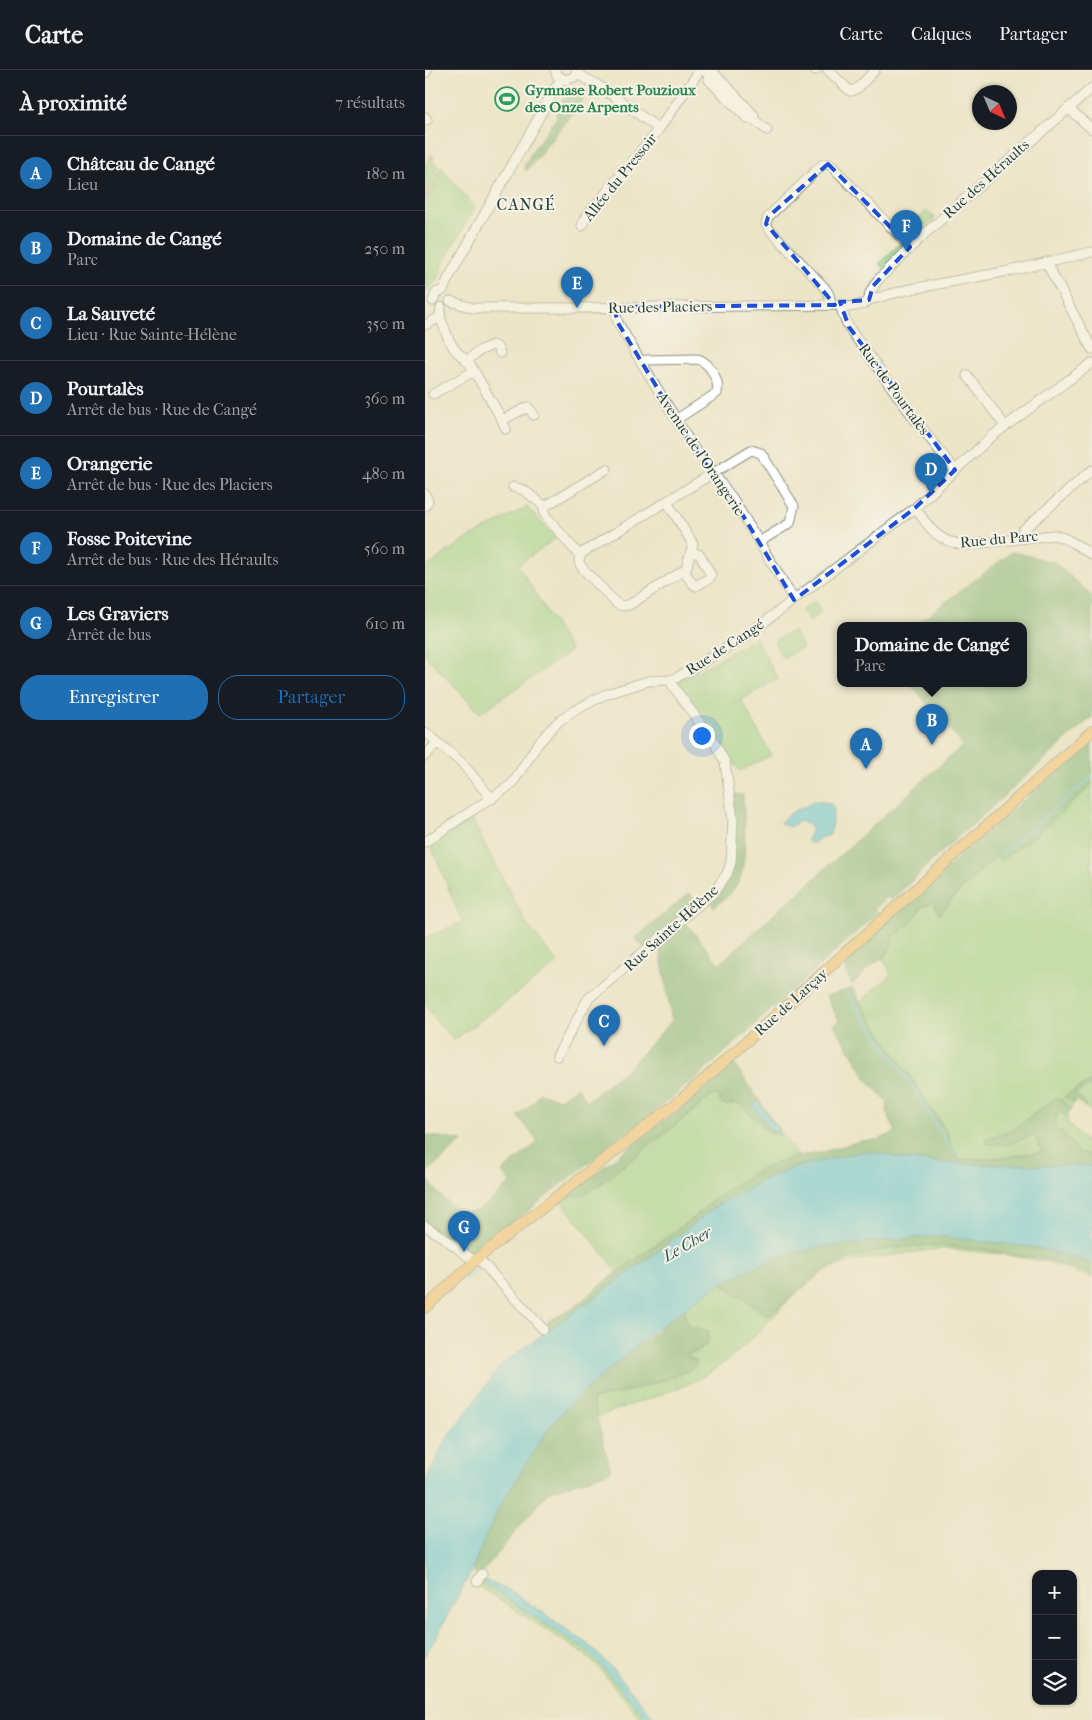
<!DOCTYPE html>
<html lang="fr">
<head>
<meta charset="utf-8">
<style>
  :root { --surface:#171b24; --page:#242831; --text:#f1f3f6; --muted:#9ea1a6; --line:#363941; --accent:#1f6fb2 }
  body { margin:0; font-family:"IM FELL French Canon",serif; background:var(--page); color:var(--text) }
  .controls { position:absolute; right:15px; bottom:15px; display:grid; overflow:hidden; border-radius:10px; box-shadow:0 1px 4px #0004 }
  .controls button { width:45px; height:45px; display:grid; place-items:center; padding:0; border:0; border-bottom:1px solid var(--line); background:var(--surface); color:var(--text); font:25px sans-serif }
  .compass { position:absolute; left:547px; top:15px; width:45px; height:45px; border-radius:50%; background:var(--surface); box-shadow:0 1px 4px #0004; rotate:136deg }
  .you { position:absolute; left:276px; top:665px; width:18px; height:18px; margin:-12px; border:4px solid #fff; border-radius:50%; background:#1a73e8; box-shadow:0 0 0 8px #1a73e833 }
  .badge { display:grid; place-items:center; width:32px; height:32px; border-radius:50%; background:var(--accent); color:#fff; font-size:16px; font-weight:700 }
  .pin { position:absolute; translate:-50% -41px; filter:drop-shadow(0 1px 2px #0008) }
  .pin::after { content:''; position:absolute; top:26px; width:18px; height:15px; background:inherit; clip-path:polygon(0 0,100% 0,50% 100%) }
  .popup { position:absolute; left:412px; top:552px; width:190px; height:65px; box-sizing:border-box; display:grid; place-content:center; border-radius:10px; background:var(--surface); filter:drop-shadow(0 1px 4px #0005); font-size:16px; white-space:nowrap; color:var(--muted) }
  .popup b { font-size:19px; color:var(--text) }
  .popup::after { content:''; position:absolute; left:50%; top:100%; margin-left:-10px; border:10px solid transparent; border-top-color:var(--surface) }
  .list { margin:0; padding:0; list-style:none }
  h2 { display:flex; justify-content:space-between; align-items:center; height:65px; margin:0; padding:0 20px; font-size:21px }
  h2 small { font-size:16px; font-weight:400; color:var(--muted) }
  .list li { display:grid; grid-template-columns:32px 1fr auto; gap:15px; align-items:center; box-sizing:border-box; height:75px; padding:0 20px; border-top:1px solid var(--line) }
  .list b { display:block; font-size:19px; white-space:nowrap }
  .list p { margin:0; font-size:16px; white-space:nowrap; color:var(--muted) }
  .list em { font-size:16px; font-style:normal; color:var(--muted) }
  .actions { display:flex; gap:10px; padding:15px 20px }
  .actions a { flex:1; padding:11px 0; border:1px solid var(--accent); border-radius:20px; text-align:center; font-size:18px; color:var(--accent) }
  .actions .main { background:var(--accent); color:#fff }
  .icon { flex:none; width:28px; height:28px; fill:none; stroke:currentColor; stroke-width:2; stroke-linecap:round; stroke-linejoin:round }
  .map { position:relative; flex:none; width:667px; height:1650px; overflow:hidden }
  header { display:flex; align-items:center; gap:30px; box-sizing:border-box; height:70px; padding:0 25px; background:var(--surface); border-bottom:1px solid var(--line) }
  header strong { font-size:24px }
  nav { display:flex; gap:28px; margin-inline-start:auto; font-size:18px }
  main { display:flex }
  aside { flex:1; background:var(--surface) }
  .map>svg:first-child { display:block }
  .green { fill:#97d185; stroke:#5b875c }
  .forest { fill:#79b372; stroke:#4c7853 }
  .water { fill:#5ec7db; stroke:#3e8288 }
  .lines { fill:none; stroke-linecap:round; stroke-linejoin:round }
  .stream { stroke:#5ec7db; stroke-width:2 }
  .minor-casing { stroke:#86917e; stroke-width:11 }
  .major-casing { stroke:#86917e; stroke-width:12 }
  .minor { stroke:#fff; stroke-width:9 }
  .major { stroke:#f8bf6c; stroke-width:10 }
  .marked { fill:none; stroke:#1d4ed8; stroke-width:4; stroke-dasharray:10 6; stroke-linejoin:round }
  .labels { text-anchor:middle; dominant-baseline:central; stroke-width:4; stroke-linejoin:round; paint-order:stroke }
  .leisure-label { font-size:15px; font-weight:bold; fill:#27864d; stroke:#f7f3e8; text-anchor:start }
  .street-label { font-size:15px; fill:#1f3d34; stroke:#f7f3e8 }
  .neighbourhood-label { font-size:16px; letter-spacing:1px; fill:#1f3d34; stroke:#f7f3e8 }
  .water-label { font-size:16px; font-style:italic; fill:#2c5955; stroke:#f7f3e8 }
</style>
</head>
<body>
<header>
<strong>Carte</strong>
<nav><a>Carte</a><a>Calques</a><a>Partager</a></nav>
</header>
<main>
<aside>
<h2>À proximité<small>7 résultats</small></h2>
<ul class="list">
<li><span class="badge">A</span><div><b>Château de Cangé</b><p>Lieu</p></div><em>180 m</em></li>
<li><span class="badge">B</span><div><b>Domaine de Cangé</b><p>Parc</p></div><em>250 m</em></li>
<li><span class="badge">C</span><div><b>La Sauveté</b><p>Lieu · Rue Sainte-Hélène</p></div><em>350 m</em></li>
<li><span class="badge">D</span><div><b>Pourtalès</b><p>Arrêt de bus · Rue de Cangé</p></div><em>360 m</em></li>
<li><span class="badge">E</span><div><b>Orangerie</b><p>Arrêt de bus · Rue des Placiers</p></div><em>480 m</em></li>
<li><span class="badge">F</span><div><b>Fosse Poitevine</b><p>Arrêt de bus · Rue des Héraults</p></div><em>560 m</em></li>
<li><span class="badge">G</span><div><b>Les Graviers</b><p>Arrêt de bus</p></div><em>610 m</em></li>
</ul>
<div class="actions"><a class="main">Enregistrer</a><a>Partager</a></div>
</aside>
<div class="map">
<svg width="667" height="1650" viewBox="0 0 667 1650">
  <rect width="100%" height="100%" fill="#f7f3e8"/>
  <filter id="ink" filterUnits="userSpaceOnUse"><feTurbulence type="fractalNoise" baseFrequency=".02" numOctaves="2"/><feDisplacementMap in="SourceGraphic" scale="10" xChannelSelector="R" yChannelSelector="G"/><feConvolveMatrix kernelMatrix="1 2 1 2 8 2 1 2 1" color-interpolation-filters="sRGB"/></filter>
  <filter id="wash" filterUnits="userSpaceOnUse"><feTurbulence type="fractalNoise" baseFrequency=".0096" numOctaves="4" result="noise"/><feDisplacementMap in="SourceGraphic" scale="20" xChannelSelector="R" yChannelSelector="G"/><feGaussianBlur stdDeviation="1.12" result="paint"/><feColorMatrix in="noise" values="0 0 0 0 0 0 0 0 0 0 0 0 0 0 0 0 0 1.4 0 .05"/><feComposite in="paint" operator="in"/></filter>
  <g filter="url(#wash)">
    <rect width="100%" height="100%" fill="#ede5c8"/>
    <!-- green -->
    <path class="green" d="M7,85L9,86L6,91L13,95L0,132V95Z
      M16,97L50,137L15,198L17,200L12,210L0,223V137Z
      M502,140L510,148L488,168H481L478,164Z
      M476,172L477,180L459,198L454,194Z
      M102,437L131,468L93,495L146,581L55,643L0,585V498L36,472Z
      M389,531L395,539L394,544L384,551L377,540Z
      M367,561L369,562L377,575V578L360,587H357L349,572L350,570Z
      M330,567L353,609L316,630L346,685L315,701L253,617V612L319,575Z
      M667,714V1010L640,1026L649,1033L646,1039L636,1029C616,1033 605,1049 588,1059C579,1064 570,1066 561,1068L582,1075L609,1064L617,1082L571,1088L534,1090L525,1073L522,1062L435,932L466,905L458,887L462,885L468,868L487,851L498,836L508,832L514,844L557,798L572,785L576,789L655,726Z
      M47,750L102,855L133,893L29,970L11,951L0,934V868L37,852L6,775L9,773L8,771Z
      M667,1014V1042L659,1036L661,1035L650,1024Z
      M290,1024L305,1035L310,1033C330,1040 332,1064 357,1064L373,1086L340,1097L291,1128L267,1149L193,1202L135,1130L159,1124L174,1115Z
      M633,1042H635L642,1047L644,1054L653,1064L667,1077V1085L653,1082L634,1062L630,1053Z
      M506,1175L556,1179L586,1185L618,1188L653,1199L667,1205V1208L623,1192L575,1184L521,1179L503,1180L428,1191L406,1198L421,1189L461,1179Z
      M296,1213L343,1246L369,1224C342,1253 315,1285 281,1305C247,1324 208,1332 173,1347L167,1329C201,1323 237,1313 269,1298L270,1289L263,1287V1284L272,1282L283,1261C265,1256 259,1259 260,1238Z
      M55,1511L162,1581L172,1591L223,1650H217L175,1599L159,1584L53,1516Z"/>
    <!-- forest -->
    <path class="forest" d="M159,19L164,22L101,101L99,96L108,80L132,47C126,32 147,22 159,19Z
      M587,482L629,492L667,526V647L511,787L467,830L462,827L458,829L459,832H457L450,839L453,842L275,1005L52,1181L43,1185L0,1156V1106C12,1120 29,1149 52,1140C62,1136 77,1120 86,1113L77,1102L113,1072L93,1046L109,1032L115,1023L135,1029L152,1017L162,1031L207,994L247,951L235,878L231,872L258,849L294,894L538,675L485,614H598V556H489Z
      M667,669V714L619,759L576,790L572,786L535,820L514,845L508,832L498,836L487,851L468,868L462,885L443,898L427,915L418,893L494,823Z
      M305,724L318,725C319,746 323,795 313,813C308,823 297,830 289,837L281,829L305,799Z
      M264,823L272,832L218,877L211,868Z
      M428,918L435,932L522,1062L525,1073L534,1090L571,1088L617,1082L609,1064L582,1075L561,1073V1068L579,1064L587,1060L632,1027L646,1039L642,1047L635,1042H633L630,1053L634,1062H637L653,1082L667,1085V1096L536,1094L482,1090L449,1082H435L372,1097L293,1135L220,1191L121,1262L118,1259L125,1250L146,1240L183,1209L267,1149L291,1128L318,1109L340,1097L373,1086L394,1083L435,1071L453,1070L471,1062L462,1043L463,1033L443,1011L409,954L414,951L401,926Z
      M309,993L357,1064L345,1063L317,1035L310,1033C304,1036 300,1036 295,1032V1029L290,1024L174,1115L159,1124L135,1130L279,1020Z
      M667,1010V1014L650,1024L662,1035L659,1036L650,1030L649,1033L639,1027Z
      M0,1065L38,1071L0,1104Z
      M513,1166C565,1172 618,1175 667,1193V1205L653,1199L618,1188L586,1185L556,1179L506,1175L461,1179L421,1189L395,1204L343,1246L296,1213L350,1187L401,1176Z
      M260,1238C259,1259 265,1257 284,1261C281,1282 279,1277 263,1284V1287L272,1292L269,1298L251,1306L187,1325L167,1329L186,1401L123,1422L53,1507L48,1499L59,1470L77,1432L100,1394L132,1348L180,1303Z"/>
    <!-- water -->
    <path class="water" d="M391,731L403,733L407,735L409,739L405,765L397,767L387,774L382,771V769C385,764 388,760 385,754L375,751L364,757L355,753C363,741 379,738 391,731Z
      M333,1031L353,1059L349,1062H347L328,1036Z
      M435,1082H449L482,1090L536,1094L667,1096V1193L615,1178L513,1166L401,1176L350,1187L296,1213L230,1260L180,1303L152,1327L124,1357L77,1432L59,1470L46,1502L0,1587V1412L20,1371L78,1293L220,1191L293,1135L338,1110L372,1097Z
      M57,1509L88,1522L163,1574L190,1601L231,1650H223L172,1591L162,1581L55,1511Z"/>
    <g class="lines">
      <!-- stream -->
      <path class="stream" d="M577,783L667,707
        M422,923L490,1020L523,1074L533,1084
        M40,1209L54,1197"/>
    </g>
  </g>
  <g filter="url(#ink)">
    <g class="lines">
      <!-- minor casing -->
      <g class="minor-casing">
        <path id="minor" d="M130,0L132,5L140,10L149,7L152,0
          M279,0L283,4L284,10L323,49H328L329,45L289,3L283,4
          M390,0H391
          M403,0L425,21H427L434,17L450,0
          M0,3L2,0
          M151,3L176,17L234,59L275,0
          M643,38L667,59
          M0,47L2,50
          M328,49L342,60
          M157,156L160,148L234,59
          M621,192L667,279
          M18,220L23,209L136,8
          M444,230L445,223L452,211L496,167L667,18
          M8,231L11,223L18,220
          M25,231L48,238H152L416,235L423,237L430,236L439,234L444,230L481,220L584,201L667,182
          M406,235L404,225L400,218L343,158L341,154L343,147L398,94H405L485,177
          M416,235C418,254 433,270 444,285C471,325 500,363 530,400
          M16,237L15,247L24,270L30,280L45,294L76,348L79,349L103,337L109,345
          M189,237L193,253L216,292L268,377L308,429L369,530
          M0,255L15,247
          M41,291L54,281L67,275L72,277L75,283
          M216,292L220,290L273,289C285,293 295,311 292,323L252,349
          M542,305L580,356
          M8,324L49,301
          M77,350L81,359
          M88,417L99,420L120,437
          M0,424L3,431L0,436
          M242,432L268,474L261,499L204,535L197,536L192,534L157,498L154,492L155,486L157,483L326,380L336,383L369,436L365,453L334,472
          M490,438C506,459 511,471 539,475L629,465C643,468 655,477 667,485
          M594,468L598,460L667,400
          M155,486L120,445L119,439L122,435L182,399
          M259,501L267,513L271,516L285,508L286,505L275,485L266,481
          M0,662L36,692L67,729
          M0,686L12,673
          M0,772L87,714L112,675L125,660L134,651L149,641L179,625L223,611L246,610L251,608L317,569L490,438L567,366L667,293
          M132,986L163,929L289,822L302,804L306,792L308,750L300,692L290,674L248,616L246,610
          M0,1156L19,1168L49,1191
          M53,1188L118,1259
          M52,1511L57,1504"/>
      </g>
      <!-- major casing -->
      <g class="major-casing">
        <path id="major" d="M0,1238L53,1188L248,1036L282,1007L667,661"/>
      </g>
      <!-- minor -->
      <use href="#minor" class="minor"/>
      <!-- major -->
      <use href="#major" class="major"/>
    </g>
  </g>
  <!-- marked area -->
  <path d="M0 0H667V1650H0ZM403,94L485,177L448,216L444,230L415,232L424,257L530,400L490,438L369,530L308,429L268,377L193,253L189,237L410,235L341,154L343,147Z" fill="#ede5c8" fill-opacity=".55" fill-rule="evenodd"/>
  <path class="marked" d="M403,94L485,177L448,216L444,230L415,232L424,257L530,400L490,438L369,530L308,429L268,377L193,253L189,237L410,235L341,154L343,147Z"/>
  <!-- icons -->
  <defs>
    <g id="stadium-ring" transform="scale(1.25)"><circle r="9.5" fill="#f7f3e8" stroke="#2e9e5b" stroke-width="1.5"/><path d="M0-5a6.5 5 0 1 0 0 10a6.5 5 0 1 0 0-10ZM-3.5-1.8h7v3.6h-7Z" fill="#2e9e5b"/></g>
  </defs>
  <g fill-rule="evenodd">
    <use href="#stadium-ring" x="82" y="29"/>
  </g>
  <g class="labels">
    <!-- leisure labels -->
    <g class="leisure-label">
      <text x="100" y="20">Gymnase Robert Pouzioux<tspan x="100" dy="17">des Onze Arpents</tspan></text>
    </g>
    <!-- street labels -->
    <g class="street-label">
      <text transform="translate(195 107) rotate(-51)">Allée du Pressoir</text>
      <text transform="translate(561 109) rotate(-42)">Rue des Héraults</text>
      <text transform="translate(235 237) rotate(-1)">Rue des Placiers</text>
      <text transform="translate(469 319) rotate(54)">Rue de Pourtalès</text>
      <text transform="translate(276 384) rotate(56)">Avenue de l'Orangerie</text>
      <text transform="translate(574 469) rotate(-5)">Rue du Parc</text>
      <text transform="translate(300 577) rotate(-33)">Rue de Cangé</text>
      <text transform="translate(246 858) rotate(-42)">Rue Sainte-Hélène</text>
      <text transform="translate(366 932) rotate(-42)">Rue de Larçay</text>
    </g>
    <!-- neighbourhood labels -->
    <g class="neighbourhood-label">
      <text x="101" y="134">CANGÉ</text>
    </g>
    <!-- water labels -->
    <g class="water-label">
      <text transform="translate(262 1174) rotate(-30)">Le Cher</text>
    </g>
  </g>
</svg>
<div class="controls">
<button>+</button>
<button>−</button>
<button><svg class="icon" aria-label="layers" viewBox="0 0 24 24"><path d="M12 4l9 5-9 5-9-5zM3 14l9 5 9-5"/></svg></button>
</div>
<svg class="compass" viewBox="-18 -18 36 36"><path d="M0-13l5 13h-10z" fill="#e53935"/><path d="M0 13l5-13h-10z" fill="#9ea1a6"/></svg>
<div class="you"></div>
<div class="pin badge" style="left:441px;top:699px">A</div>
<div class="pin badge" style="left:507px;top:675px">B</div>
<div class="popup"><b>Domaine de Cangé</b>Parc</div>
<div class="pin badge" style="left:179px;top:976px">C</div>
<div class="pin badge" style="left:506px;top:424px">D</div>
<div class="pin badge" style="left:152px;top:238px">E</div>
<div class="pin badge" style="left:481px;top:181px">F</div>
<div class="pin badge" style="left:39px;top:1182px">G</div>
</div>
</main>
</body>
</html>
